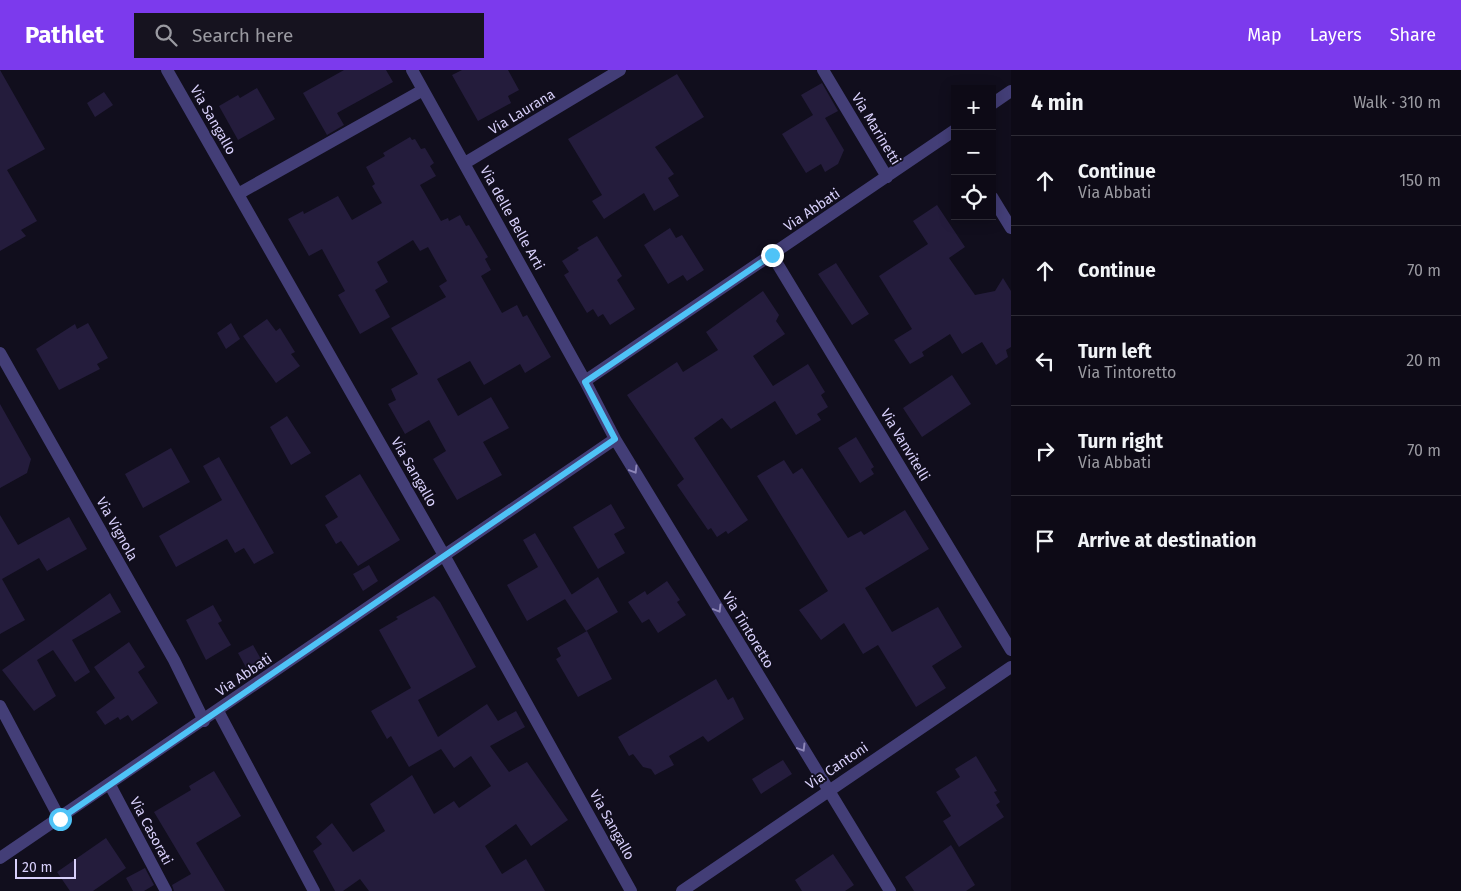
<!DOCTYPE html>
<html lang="en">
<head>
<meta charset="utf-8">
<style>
  :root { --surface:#0d0a16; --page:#16131f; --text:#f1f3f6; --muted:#9a9aa1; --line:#2d2b35; --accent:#7c3aed }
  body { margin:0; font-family:"Fira Sans",sans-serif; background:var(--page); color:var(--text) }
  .controls { position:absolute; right:15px; top:15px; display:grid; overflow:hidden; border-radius:0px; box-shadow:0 2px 12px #0003 }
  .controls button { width:45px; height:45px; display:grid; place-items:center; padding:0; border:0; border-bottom:1px solid var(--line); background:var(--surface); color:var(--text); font:25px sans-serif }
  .scale { position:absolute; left:15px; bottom:12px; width:61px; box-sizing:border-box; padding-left:5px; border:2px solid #d7cffa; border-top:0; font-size:14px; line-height:18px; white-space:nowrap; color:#d7cffa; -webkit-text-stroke:4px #110e1d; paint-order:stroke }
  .stop { position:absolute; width:15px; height:15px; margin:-11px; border:4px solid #4fc3f7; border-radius:50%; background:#fff }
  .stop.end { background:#4fc3f7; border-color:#fff; box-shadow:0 1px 5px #0008 }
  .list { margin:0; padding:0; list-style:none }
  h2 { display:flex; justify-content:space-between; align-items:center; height:65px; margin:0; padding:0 20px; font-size:21px }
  h2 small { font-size:16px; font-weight:400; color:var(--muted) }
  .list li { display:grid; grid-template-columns:32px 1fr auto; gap:15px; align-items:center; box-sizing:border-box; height:90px; padding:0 20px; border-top:1px solid var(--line) }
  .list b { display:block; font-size:19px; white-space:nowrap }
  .list p { margin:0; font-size:16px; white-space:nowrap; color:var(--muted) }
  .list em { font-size:16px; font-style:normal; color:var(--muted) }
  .icon { flex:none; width:28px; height:28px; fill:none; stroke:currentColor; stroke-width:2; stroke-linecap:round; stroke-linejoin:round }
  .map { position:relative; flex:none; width:1011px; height:821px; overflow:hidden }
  header { display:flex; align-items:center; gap:30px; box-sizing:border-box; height:70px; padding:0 25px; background:var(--accent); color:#fff }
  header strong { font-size:24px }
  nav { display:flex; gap:28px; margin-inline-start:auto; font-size:18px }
  .search { width:350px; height:45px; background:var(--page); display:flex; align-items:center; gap:12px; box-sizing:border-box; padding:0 18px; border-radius:0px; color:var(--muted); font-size:19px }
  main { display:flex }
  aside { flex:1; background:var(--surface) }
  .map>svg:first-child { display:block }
  .building { fill:#241c3c }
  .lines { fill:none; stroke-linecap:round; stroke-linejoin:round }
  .street { stroke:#433e77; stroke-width:12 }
  .oneway { stroke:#8d86b8 }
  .route { stroke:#4fc3f7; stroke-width:6 }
  .labels { text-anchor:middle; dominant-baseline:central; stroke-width:4; stroke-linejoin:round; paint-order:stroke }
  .street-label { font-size:14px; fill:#d7cffa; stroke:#110e1d }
</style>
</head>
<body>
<header>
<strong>Pathlet</strong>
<div class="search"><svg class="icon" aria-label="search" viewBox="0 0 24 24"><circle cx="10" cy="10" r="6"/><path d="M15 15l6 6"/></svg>Search here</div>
<nav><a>Map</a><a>Layers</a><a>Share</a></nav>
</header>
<main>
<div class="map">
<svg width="1011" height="821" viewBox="0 0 1011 821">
  <rect width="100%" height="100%" fill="#110e1d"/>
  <!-- building -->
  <path class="building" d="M0,0L45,79L7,100L37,151L21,160L26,166L0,181Z
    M344,0H386L393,12L337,43L344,55L327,65L303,23Z
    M462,0H508L519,20L508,26L511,33L478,51L452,5Z
    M677,4L704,47L655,77L674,104L668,108L679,126L654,141L644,123L604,149L592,131L602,125L568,69Z
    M822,13L838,41L825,48L844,80L838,94L825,102L821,94L806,103L782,64L813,45L801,25Z
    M257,18L275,49L238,70L219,36L238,25L240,28Z
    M104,22L113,35L95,47L87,33Z
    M410,67L412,70L415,69L421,79L425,78L434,93L430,96L436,106L420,115L441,151L448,148L449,151L460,145L466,156L469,155L488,187L485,189L491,200L481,206L502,243L517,235L523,247L527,245L551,287L525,303L520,294L484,315L470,291L437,309L458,346L491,327L509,358L483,372L502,405L457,430L433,389L446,381L429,350L405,364L388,334L396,330L391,319L418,304L391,258L446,227L439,216L447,211L428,177L420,181L413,170L377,192L388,212L375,220L390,247L360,264L338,225L345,221L322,179L309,186L288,149L303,141L304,144L338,126L352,150L382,133L372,116L375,114L366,97L385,86L383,83Z
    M937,135L965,177L949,188L975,225L995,221L1003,208L1011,221V277L1006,280L1008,287L996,295L982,272L962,284L950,264L922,282L924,286L910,294L894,270L912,259L879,206L928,174L913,151Z
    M670,158L676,168L682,165L704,200L687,211L683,205L668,214L644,175Z
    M597,166L622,206L617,210L635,239L610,255L603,244L598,247L593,239L587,243L564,205L569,202L562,191L579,180L577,178Z
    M836,193L869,244L852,255L818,204Z
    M763,221L779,245L776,251L785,264L753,286L773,316L808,294L825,322L821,325L828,337L817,344L821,350L796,365L775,331L731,359L722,348L694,368L748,450L728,464L726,461L717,467L711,458L708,460L677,415L684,409L627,325L677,292L683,302L718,280L706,262Z
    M267,249L276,261L280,258L295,282L291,284L300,296L276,313L243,266Z
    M88,253L108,288L97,294L100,299L59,320L36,279L75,254L77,259Z
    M231,253L240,269L226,279L217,263Z
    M952,305L971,334L922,367L903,338Z
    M0,334L31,389L27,403L0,418Z
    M287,346L311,383L291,395L270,357Z
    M856,367L874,397L871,399L874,404L860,413L838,378Z
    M171,378L190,412L143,438L125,404Z
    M219,387L274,483L254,494L244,478L235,483L227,469L176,497L159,466L222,430L203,396Z
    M784,390L793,404L802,398L848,468L861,461L864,465L905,440L929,479L865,518L892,562L938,537L962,577L932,596L946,618L916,637L878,575L863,584L844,553L821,570L799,540L828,521L757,406Z
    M360,404L400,470L358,496L341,471L336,474L325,455L338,447L325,426Z
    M611,434L625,458L614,464L625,483L598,499L573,457Z
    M0,445L18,475L69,447L87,479L47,501L39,488L2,509L25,550L0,564Z
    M535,463L572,525L527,551L507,515L538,497L523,470Z
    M369,495L378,511L363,521L353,504Z
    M598,507L618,542L586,561L565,529Z
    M667,511L680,530L677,532L686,545L658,563L649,549L642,553L628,532L645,521L647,525Z
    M110,523L121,542L72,570L90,602L75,612L53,580L37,590L56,626L34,641L2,600Z
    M434,526L440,532L476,597L418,630L438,667L487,634L498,651L516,641L525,657L490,676L509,702L527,692L568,750L531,776L516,754L485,776L502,804L526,789L545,821H369L360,809L343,821H335L313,781L322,774L316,767L332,753L353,782L385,761L370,734L412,705L434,744L454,731L459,738L491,716L471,686L454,698L441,679L409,697L391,666L387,669L371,641L411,618L379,560L398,549L396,547Z
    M213,535L222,551L218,553L231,575L206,590L186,550Z
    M587,561L612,609L578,627L556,589L561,586L557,578Z
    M129,572L145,597L138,602L158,633L132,651L128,645L120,650L118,647L105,655L96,642L115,628L94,597Z
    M253,575L262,591L248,601L238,583Z
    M716,609L728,630L733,627L744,649L708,672L703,666L669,686L674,695L655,705L651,699L643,697L633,684L629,686L618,667Z
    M976,686L997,721L994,722L1000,732L996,735L1004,747L959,777L943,751L951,746L936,722L960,707L955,699Z
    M783,690L792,704L761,724L752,709Z
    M214,701L241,746L196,773L225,821H174L172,815L191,804L154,742L191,720L189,716Z
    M106,768L126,798L93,821H70L57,802Z
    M951,775L975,815L966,821H914L905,807Z
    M833,784L854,815L845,821H802L795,810Z
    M145,798L154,815L144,821H133L126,808Z"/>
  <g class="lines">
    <!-- street -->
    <path class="street" d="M167,0L445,487L631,821
      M412,0L585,311L615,369L890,821
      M823,0L887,107
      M992,34L1011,21
      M465,93L620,0
      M238,124L423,20
      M992,127L1011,158
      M772,185L1011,580
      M0,283L174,590L204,651
      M585,311L955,60
      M0,636L60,749
      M218,641L314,821
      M110,715L166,821
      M0,788L615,369
      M682,821L1011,597"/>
  </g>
  <!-- one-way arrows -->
  <defs><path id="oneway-chevron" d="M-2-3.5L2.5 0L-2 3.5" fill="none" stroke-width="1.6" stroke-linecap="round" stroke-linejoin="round" transform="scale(1.25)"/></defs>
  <g class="oneway">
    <use href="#oneway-chevron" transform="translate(634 400) rotate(59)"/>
    <use href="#oneway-chevron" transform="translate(718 539) rotate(59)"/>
    <use href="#oneway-chevron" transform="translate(802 678) rotate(59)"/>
  </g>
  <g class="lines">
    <!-- route -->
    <path class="route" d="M60,749L615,369L585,312L772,185"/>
  </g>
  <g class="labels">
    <!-- street labels -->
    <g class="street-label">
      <text transform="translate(522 42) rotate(-31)">Via Laurana</text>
      <text transform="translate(213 50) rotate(60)">Via Sangallo</text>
      <text transform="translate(876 59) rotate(59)">Via Marinetti</text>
      <text transform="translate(812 140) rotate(-34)">Via Abbati</text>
      <text transform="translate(512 148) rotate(61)">Via delle Belle Arti</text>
      <text transform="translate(905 375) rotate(59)">Via Vanvitelli</text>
      <text transform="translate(414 402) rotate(60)">Via Sangallo</text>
      <text transform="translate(117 459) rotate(61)">Via Vignola</text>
      <text transform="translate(748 560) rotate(59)">Via Tintoretto</text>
      <text transform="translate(244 605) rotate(-34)">Via Abbati</text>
      <text transform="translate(837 696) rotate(-34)">Via Cantoni</text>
      <text transform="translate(612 755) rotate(61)">Via Sangallo</text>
      <text transform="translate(151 761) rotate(62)">Via Casorati</text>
    </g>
  </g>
</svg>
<div class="controls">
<button>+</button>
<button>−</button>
<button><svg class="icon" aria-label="locate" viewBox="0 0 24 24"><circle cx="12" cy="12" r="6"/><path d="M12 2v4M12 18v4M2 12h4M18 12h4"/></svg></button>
</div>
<div class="scale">20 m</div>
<div class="stop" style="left:60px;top:749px"></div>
<div class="stop end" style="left:772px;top:185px"></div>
</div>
<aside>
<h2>4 min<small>Walk · 310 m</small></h2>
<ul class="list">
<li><svg class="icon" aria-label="ahead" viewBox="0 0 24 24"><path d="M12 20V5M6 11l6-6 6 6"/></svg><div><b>Continue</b><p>Via Abbati</p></div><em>150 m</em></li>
<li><svg class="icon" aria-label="ahead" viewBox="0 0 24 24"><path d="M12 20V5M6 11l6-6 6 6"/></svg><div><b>Continue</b></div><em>70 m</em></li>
<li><svg class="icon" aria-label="left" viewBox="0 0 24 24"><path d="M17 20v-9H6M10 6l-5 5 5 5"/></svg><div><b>Turn left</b><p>Via Tintoretto</p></div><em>20 m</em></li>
<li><svg class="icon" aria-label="right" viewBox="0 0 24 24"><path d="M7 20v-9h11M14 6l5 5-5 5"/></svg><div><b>Turn right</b><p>Via Abbati</p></div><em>70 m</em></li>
<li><svg class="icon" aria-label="arrive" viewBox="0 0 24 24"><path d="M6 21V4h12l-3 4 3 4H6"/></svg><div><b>Arrive at destination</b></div></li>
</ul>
</aside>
</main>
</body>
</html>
